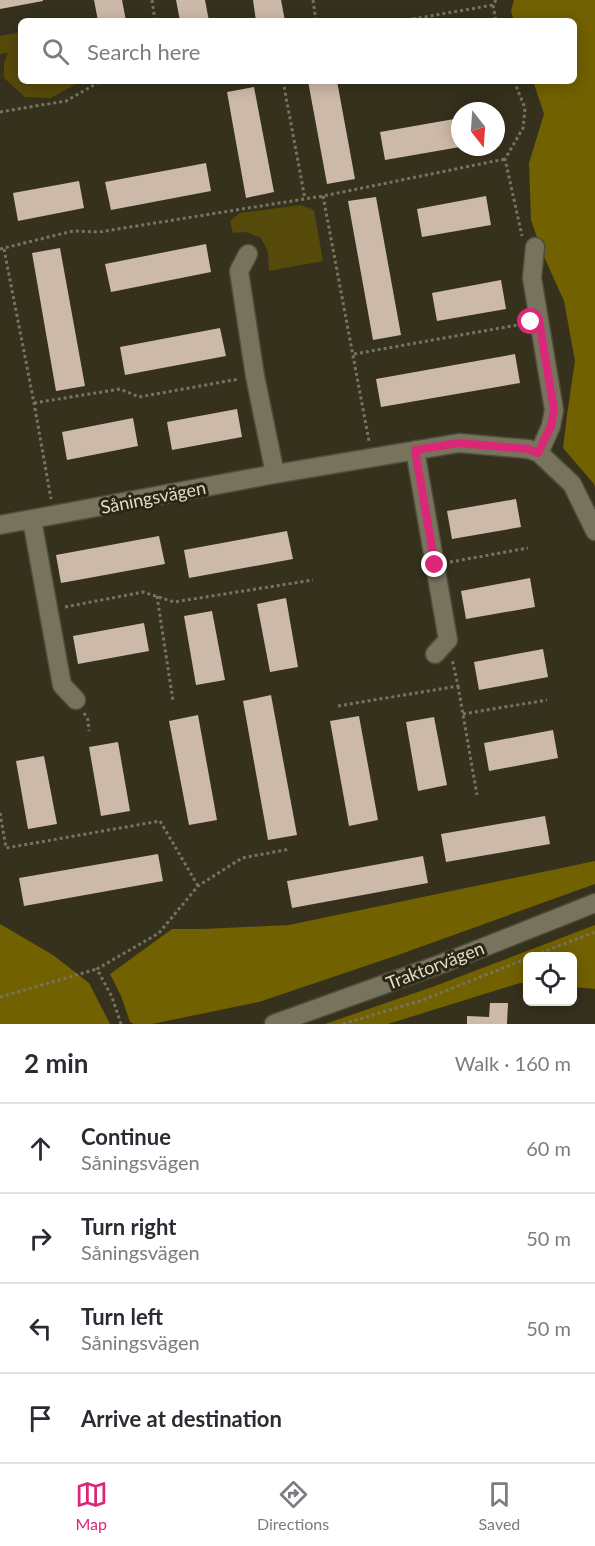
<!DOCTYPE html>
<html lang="en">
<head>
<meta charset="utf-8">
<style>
  :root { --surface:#fff; --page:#f2f2f3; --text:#2b2b33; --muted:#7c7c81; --line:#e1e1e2; --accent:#db2777 }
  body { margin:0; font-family:Lato,sans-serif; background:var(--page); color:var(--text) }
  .controls { position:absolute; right:18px; bottom:18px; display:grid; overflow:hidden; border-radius:9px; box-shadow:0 3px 15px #0003 }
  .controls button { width:54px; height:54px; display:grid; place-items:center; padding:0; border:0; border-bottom:2px solid var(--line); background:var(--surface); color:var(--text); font:30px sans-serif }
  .compass { position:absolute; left:451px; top:102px; width:54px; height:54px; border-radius:50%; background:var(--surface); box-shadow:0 3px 15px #0003; rotate:163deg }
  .stop { position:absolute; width:18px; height:18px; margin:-14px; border:4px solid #db2777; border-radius:50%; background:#fff }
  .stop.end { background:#db2777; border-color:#fff; box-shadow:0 2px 6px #0008 }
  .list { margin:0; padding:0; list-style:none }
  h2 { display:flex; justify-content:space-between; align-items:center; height:78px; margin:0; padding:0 24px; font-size:26px }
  h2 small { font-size:20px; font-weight:400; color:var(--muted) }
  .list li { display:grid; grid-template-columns:39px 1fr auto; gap:18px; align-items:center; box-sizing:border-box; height:90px; padding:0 24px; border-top:2px solid var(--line) }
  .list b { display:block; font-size:22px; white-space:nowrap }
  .list p { margin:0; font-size:20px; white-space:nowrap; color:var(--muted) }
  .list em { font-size:20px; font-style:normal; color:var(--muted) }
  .icon { flex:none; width:33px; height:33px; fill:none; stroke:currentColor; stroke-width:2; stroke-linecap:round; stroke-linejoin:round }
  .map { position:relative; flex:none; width:595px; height:1024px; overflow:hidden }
  .search { position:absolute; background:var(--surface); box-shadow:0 3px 15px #0003; left:18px; right:18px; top:18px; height:66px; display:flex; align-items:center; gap:15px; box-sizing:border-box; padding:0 21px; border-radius:9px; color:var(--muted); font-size:22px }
  .sheet { height:438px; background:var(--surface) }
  nav { display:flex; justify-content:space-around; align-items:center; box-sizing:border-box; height:84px; border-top:2px solid var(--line); background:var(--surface); font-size:16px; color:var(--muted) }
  nav a { display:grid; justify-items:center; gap:3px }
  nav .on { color:var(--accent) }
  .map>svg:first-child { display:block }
  .green { fill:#564a0b }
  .forest { fill:#726100 }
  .building { fill:#cdb9a9 }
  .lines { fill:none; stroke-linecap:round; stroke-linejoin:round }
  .minor-casing { stroke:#4f4c3b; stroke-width:21 }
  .path { stroke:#767362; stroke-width:3; stroke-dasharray:3 3; stroke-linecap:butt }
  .minor { stroke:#78735d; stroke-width:18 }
  .route { stroke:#db2777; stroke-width:8 }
  .labels { text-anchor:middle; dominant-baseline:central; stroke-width:6; stroke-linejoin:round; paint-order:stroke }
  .street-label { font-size:18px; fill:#dfddd1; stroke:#2b2714 }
</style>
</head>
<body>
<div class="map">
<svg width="595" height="1024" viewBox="0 0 595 1024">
  <rect width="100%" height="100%" fill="#35311d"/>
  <!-- green -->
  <path class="green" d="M21,32V81H75L74,85L51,98L25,97L4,78V64L8,53L0,54V36Z
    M301,205L314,210L323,261L269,271L268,252L261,238L246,232L233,233L230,221L240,213Z"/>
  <!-- forest -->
  <path class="forest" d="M514,0H595V488L594,484L563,448L567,415L575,361L564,301L542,252L531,220L529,163L544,114L533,81H574V21H514L511,11Z
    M595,861V884L398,955L259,1002L152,1024H134L130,1022L121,996L110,974L172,929H203L289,925Z
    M0,924L53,955L89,983L110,1024H0Z
    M595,925V989L573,987L572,957H528L527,983H520L388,1024H325L435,986Z"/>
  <!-- building -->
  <path class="building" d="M0,0H43V1L0,9Z
    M94,0H122L126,21H98Z
    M176,0H205L209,21H180Z
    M253,0H281L285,21H256Z
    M308,81H337L355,179L327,184Z
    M254,87L274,192L246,198L227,92Z
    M460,118V147L385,160L380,132Z
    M206,163L211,191L111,210L105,182Z
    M79,181L84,208L18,221L13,193Z
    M486,196L491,225L422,237L417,209Z
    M376,197L401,335L373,340L348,201Z
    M206,244L211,272L111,292L105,264Z
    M60,248L85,386L56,391L32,253Z
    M501,280L506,309L437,321L432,293Z
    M220,328L226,356L125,375L120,347Z
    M515,354L520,383L381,407L376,379Z
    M237,409L242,437L172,450L167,422Z
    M133,418L138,446L67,460L62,432Z
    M516,499L521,527L452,539L447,511Z
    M287,531L293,559L189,578L184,550Z
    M159,536L165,564L61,583L56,555Z
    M530,578L535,607L466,619L461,591Z
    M286,598L298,667L270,672L257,604Z
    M212,611L225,680L196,685L184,616Z
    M144,623L149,651L78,664L73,636Z
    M543,649L548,677L479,690L474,662Z
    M271,695L297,835L268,840L243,701Z
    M198,715L217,820L189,825L169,721Z
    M359,716L378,820L349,826L330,721Z
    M434,717L447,785L418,791L406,722Z
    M553,730L558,758L489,771L484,743Z
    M118,742L130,811L101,816L89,747Z
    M44,756L57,824L28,829L16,761Z
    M545,816L550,844L446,862L441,834Z
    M158,854L163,881L24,906L19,878Z
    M423,856L428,883L292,908L287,881Z
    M490,1003H508L507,1024H467V1016L489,1017Z"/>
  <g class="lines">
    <!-- minor casing -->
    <g class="minor-casing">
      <path id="minor" d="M535,247L532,278L554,410L551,426L539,453
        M248,254L239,271L255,376L275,474
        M415,450L448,640L435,654
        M32,520L62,685L76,700
        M0,525L275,474L459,443L528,449L539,453L572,484L595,531
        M274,1024L449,961L595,903"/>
    </g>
    <!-- path -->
    <path class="path" d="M152,0L155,21
      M313,0L316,21
      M496,0L493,5L496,21
      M401,21L493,5
      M283,81L305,199
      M514,81L525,108L523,128L505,159L522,236
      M0,112L66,101L101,81
      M323,196L369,441
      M0,249L73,231L99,232L323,196L505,159
      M4,249L34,403L51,499
      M354,354L523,324
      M34,403L120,389L139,397L239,379
      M450,562L528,548
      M157,596L173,701
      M65,607L143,592L174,602L313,580
      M458,686L477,795
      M338,706L458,686L452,659
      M84,713L88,720L89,731
      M463,714L547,700
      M0,813L6,848L160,821L198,886
      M530,957L595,932
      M0,997L97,969
      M121,1024L112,997L97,969L159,933L198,886L242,858L290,849
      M343,1024L423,1000L528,958"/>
    <!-- minor -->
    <use href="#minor" class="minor"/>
  </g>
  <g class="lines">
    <!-- route -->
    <path class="route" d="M435,565L415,450L459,443L528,449L538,453L551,426L554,410L539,321L531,322"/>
  </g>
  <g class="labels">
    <!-- street labels -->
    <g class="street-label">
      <text transform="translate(153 497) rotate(-11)">Såningsvägen</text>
      <text transform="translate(435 965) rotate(-21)">Traktorvägen</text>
    </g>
  </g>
</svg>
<div class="controls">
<button><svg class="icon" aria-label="locate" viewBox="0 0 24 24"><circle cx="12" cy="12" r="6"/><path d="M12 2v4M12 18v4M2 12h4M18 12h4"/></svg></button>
</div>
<svg class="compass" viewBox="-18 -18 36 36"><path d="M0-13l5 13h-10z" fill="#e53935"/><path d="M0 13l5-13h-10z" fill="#7c7c81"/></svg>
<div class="stop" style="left:531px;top:322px"></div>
<div class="stop end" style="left:435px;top:565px"></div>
<div class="search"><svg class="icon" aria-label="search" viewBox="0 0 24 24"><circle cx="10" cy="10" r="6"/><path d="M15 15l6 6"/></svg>Search here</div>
</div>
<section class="sheet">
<h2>2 min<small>Walk · 160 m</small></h2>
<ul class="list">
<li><svg class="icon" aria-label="ahead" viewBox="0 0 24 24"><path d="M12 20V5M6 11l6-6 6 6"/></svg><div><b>Continue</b><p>Såningsvägen</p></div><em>60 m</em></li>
<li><svg class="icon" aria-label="right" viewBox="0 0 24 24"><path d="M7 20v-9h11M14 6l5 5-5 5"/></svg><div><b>Turn right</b><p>Såningsvägen</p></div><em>50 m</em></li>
<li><svg class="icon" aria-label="left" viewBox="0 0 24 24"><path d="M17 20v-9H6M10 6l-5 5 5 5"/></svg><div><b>Turn left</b><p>Såningsvägen</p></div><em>50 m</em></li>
<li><svg class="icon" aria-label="arrive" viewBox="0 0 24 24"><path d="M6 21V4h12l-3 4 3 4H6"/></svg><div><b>Arrive at destination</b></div></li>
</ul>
</section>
<nav>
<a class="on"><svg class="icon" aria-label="map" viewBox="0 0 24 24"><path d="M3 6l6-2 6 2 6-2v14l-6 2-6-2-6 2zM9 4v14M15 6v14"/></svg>Map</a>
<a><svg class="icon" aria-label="directions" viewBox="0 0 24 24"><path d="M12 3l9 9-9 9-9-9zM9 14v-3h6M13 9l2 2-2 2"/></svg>Directions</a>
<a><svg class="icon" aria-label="saved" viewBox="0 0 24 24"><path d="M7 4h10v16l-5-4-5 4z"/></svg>Saved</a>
</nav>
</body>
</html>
